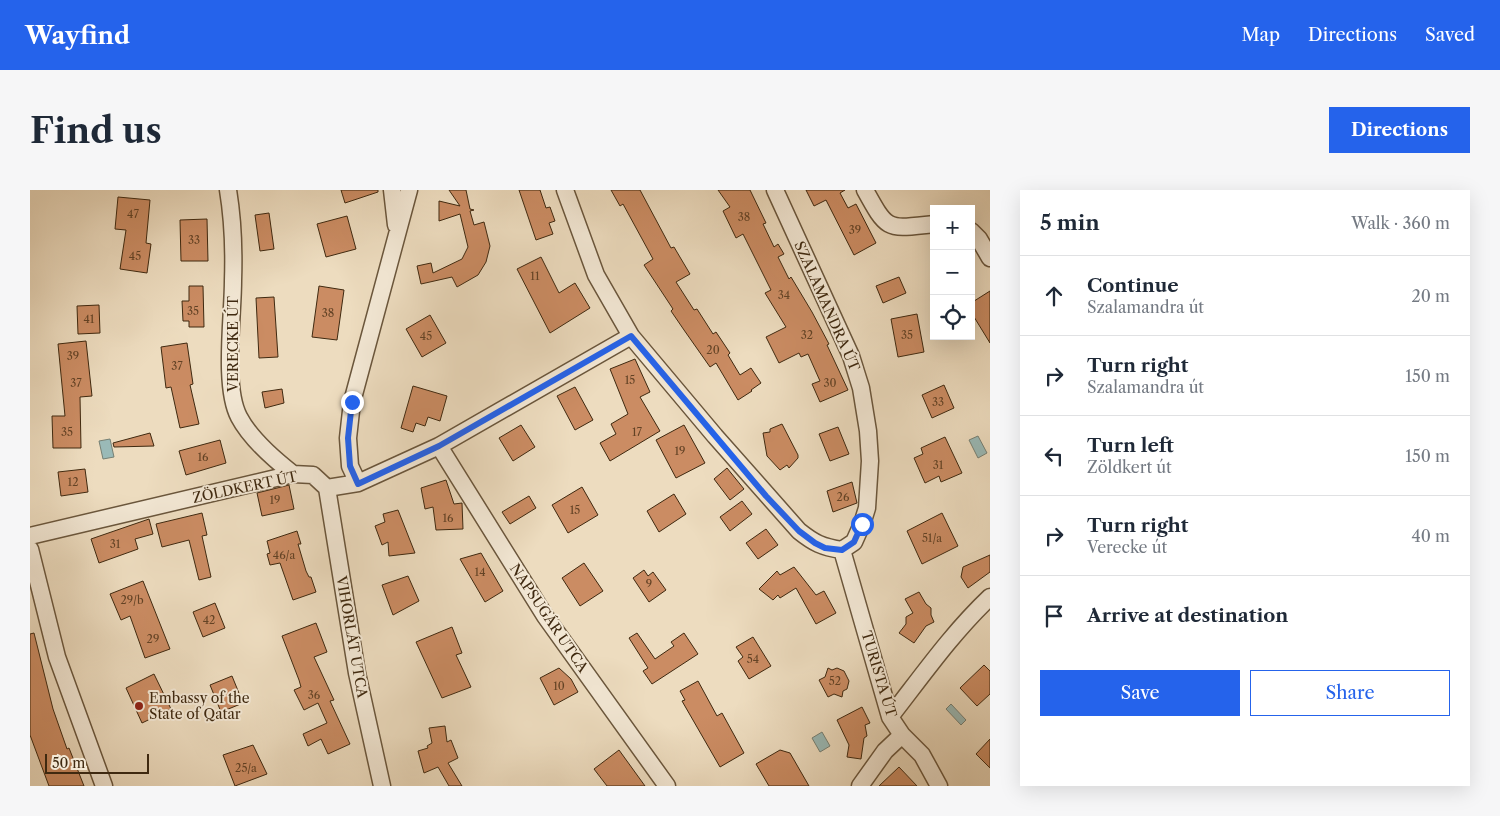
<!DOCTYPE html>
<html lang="en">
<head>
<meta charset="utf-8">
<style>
  :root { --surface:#fff; --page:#f6f6f7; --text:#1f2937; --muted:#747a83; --line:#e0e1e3; --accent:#2563eb }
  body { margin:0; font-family:"Libre Caslon Text",serif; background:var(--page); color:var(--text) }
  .controls { position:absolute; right:15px; top:15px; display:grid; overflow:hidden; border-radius:0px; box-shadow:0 5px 20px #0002 }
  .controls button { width:45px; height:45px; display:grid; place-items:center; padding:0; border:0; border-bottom:1px solid var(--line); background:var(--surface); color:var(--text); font:25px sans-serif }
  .scale { position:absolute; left:15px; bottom:12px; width:104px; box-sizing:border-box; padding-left:5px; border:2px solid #3f2910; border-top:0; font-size:14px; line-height:18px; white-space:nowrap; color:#3f2910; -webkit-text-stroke:4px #f3e8d5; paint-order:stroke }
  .stop { position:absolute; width:15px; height:15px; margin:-11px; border:4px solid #2563eb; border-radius:50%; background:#fff }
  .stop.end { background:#2563eb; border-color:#fff; box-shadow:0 1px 5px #0008 }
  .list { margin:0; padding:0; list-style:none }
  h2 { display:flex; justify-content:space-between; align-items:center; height:65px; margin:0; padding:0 20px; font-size:21px }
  h2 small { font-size:16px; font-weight:400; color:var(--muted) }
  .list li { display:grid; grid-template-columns:32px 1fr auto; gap:15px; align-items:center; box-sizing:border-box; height:80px; padding:0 20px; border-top:1px solid var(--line) }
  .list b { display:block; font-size:19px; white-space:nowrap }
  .list p { margin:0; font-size:16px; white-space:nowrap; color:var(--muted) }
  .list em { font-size:16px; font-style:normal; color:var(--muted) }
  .actions { display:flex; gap:10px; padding:15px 20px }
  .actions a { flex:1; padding:11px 0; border:1px solid var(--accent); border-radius:0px; text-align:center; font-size:18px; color:var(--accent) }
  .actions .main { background:var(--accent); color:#fff }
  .icon { flex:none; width:28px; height:28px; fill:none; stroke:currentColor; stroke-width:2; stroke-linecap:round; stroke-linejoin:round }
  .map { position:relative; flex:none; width:960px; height:596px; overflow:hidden; border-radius:0px }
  header { display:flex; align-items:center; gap:30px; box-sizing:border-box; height:70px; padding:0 25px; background:var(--accent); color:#fff }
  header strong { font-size:24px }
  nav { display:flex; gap:28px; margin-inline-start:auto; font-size:18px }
  .intro { display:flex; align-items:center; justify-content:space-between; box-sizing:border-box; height:120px; padding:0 30px }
  h1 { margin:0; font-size:35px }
  .button { padding:12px 22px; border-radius:0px; background:var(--accent); color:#fff; font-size:18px; font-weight:700 }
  main { display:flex; gap:30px; padding:0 30px }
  aside { flex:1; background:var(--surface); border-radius:0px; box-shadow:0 5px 20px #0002 }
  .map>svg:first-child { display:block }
  .water { fill:#9abab7; stroke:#768074 }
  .building { fill:#cb8c63; stroke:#3f2910 }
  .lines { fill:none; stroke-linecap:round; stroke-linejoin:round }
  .minor-casing { stroke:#6a563c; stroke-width:19 }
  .minor { stroke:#f3e8d5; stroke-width:16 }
  .route { stroke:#2563eb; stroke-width:6 }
  .poi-dot { fill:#8f2418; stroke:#f3e8d5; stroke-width:2 }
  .labels { text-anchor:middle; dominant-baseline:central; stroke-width:4; stroke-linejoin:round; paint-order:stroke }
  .number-label { font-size:11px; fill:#624225 }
  .street-label { font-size:14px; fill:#3f2910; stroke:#f3e8d5 }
  .poi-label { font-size:14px; fill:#3f2910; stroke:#f3e8d5; text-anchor:start }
</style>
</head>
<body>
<header>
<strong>Wayfind</strong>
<nav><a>Map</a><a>Directions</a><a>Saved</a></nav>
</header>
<div class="intro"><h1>Find us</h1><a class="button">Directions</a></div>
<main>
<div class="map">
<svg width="960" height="596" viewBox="0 0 960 596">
  <rect width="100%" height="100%" fill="#eddcbf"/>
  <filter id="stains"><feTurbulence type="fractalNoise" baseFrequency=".004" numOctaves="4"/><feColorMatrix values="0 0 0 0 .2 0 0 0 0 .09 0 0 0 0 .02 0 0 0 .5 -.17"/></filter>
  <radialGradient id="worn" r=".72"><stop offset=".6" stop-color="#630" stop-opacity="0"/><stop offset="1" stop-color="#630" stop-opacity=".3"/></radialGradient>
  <!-- water -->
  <path class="water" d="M948,246L957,263L948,268L939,250Z
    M80,249L84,267L73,269L69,251Z
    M921,514L936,530L931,535L916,519Z
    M792,542L800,556L790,562L782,548Z"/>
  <!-- building -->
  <path class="building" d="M311,0H348V2L315,13Z
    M419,0H436L440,19L444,20L440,21L444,35L454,32L460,56L456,72L448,85L427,97L422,87L391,94L387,76L401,73L403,83L432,69L438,57L430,24L409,31V11L430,16Z
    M489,0H510L516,18L520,17L525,31L519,33L523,44L506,50Z
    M581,0H610L641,58L644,57L660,84L646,92L664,120L667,119L683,144L686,142L700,163L698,165L710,185L721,178L731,193L721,200L722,201L708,210L686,173L680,177L654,140L641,121L643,119L614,75L623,69L593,14L590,16Z
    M688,0H720L736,33L733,34L744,57L748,54L754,64L748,67L759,89L761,87L782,122L799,154L797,155L818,200L790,212L782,194L790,191L778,164L771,167L769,163L749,173L736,147L756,137L735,103L741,100L713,44L706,48L693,21L700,17Z
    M776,0H815L810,3L818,18L826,14L846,53L824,65L796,10L784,16Z
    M88,7L120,10L116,53L121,54L117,83L90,79L96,40L85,39Z
    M239,23L244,59L230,61L225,25Z
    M317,26L326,59L296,67L287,34Z
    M177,29L178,71H151L150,30Z
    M511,67L529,103L545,93L560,118L520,143L487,79Z
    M869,87L876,103L853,113L846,96Z
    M159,96H173L174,137H159V131H153L152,111H159Z
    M289,96L314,100L307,150L282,147Z
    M960,101V153L941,122V113Z
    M244,107L248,167L229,168L226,108Z
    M69,115L70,143L48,144L47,116Z
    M887,124L894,162L868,167L861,129Z
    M400,125L416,153L392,167L376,139Z
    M56,151L62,206L50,207L51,258H23L22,226H35L28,154Z
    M157,153L163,194L160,195L169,234L150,238L141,197L136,198L131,157Z
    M605,169L620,202L610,207L630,241L580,271L570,253L586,244L581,234L598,224L580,179Z
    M914,195L924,218L902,228L892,205Z
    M383,196L417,206L410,231L398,227L395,236L386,233L383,242L371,238Z
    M545,197L563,230L545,240L527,206Z
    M252,199L254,213L235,218L232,202Z
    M752,234L768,265V268L759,278L757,275L750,280L737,266L733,243L740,242V239Z
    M491,235L505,257L483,271L469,248Z
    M654,235L675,273L646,288L626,250Z
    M808,237L819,264L800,271L789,244Z
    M120,243L124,256L84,257L83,253Z
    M915,247L932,283L911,292L909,286L895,293L884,268L893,264L891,258Z
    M190,250L196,273L156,285L149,261Z
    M697,278L714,299L700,310L684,289Z
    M55,279L58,302L31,306L28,282Z
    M416,290L424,314L432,313L433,339L406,340L403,317L395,319L391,298Z
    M822,292L827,313L803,322L797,301Z
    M259,295L264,319L232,326L227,303Z
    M552,297L568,325L538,343L522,315Z
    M644,304L656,324L629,342L617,321Z
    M499,306L506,318L480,334L472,322Z
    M712,311L722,324L700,341L690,327Z
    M368,320L385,363L359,366L358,352L352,355L345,336L355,332L353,324Z
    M172,323L177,345L172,346L181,387L169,390L159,350L132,357L126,334Z
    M912,323L928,356L892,374L877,341Z
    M119,329L123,344L105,349L108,359L69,373L61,349Z
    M736,339L748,355L728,369L716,353Z
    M267,341L271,354H268L276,381L279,387H281L286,402L263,410L250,373L240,375L237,364L240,363L237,351Z
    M451,363L473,401L455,412L430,369Z
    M960,365V382L938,398L931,387L933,377Z
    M554,373L573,401L550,416L532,388Z
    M764,377L786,405L794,401L806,423L786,434L766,398L750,408L748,405L743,410L729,399L747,381L750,385Z
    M614,380L618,386L623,382L636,400L619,412L603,388Z
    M378,386L389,411L363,425L352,395Z
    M113,391L140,459L115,468L100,426L91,430L80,404Z
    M889,402L896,414L901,418V425L904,432L896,436L884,453L869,443L876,434V427L883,423L875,409Z
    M185,413L195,438L173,447L163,422Z
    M286,433L297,462L284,467L304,510L300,511L320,554L298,564L291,549L278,556L273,544L297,533L288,513L274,520L264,500L271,497L269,490L252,446Z
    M422,437L432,463L426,465L441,497L412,508L386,452Z
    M4,443L23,519L37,559L39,558L54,596H19L0,545V444Z
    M607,443L625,469L644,456L641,452L654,443L668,464L622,494L613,481L618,478L599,448Z
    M723,447L741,476L719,489L708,471L713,467L706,457Z
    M954,475L960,481V504L947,516L930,498Z
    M529,478L541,489L548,502L524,515L510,488Z
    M798,478L802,480L807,478L814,481L819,491L817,499L813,501L812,507L804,504L798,507L789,490L795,487Z
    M124,484L141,519L112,533L96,498Z
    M202,486L213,513L191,522L180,495Z
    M668,491L687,526L692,523L714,563L690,577L652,511L655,510L650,501Z
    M832,517L840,533L835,535L837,546L834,548L831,569L817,567L819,555L807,530Z
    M415,536L417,552L421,550L428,568L418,573L432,596H419L408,577L394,583L388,561L398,558L397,556L402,553L399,538Z
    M960,549V578L946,564Z
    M223,555L237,584L205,596L193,565Z
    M589,560L615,596H577L564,579Z
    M750,560L760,563L779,596H739L726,574Z
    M869,577L887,596H849Z"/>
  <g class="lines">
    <!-- minor casing -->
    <g class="minor-casing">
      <path id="minor" d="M198,0C203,30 204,61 203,91C203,126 193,197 209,227C220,248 245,270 263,284
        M362,0L366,35
        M535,0L566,85L601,146L685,246L769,341C784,353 792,357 812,360L824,352L832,334L837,318L840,271L838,241L831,198L821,166L745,0
        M835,0C858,42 857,39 904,34
        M941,41L949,49L960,68
        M409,256L515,426L637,596
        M328,293L320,276L318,248L322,212L379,0
        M297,298L327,483L352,596
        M0,346L263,284L283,285L297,298L328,293L409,256L601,146
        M0,359L27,467L74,596
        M812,360L860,527L872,545L892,565L909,596
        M860,527C892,486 922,443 960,407
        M830,596L855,561L872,545"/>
    </g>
    <!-- minor -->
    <use href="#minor" class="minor"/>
  </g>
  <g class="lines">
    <!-- route -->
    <path class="route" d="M322,212L318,248L320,276L328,294L409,256L601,146L736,306L769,341L785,353L795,358L812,360L824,352L832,334"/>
  </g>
  <!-- markers -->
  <circle class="poi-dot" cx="109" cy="516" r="5"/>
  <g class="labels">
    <!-- number labels -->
    <g class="number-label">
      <text x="103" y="24">47</text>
      <text x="714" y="27">38</text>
      <text x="825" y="40">39</text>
      <text x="164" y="50">33</text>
      <text x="105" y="66">45</text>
      <text x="505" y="86">11</text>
      <text x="754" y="105">34</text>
      <text x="163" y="121">35</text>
      <text x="298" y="123">38</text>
      <text x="59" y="129">41</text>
      <text x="777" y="145">32</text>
      <text x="877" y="145">35</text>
      <text x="396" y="146">45</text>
      <text x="683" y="160">20</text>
      <text x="43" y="166">39</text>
      <text x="147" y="176">37</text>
      <text x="600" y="190">15</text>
      <text x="46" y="193">37</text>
      <text x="800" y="193">30</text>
      <text x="908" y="212">33</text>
      <text x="37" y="242">35</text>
      <text x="607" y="242">17</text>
      <text x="650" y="261">19</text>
      <text x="173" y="267">16</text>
      <text x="908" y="275">31</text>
      <text x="43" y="292">12</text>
      <text x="813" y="307">26</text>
      <text x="245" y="310">19</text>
      <text x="545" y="320">15</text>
      <text x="418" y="328">16</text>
      <text x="902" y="348">51/a</text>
      <text x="85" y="354">31</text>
      <text x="254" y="365">46/a</text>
      <text x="450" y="382">14</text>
      <text x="619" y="394">9</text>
      <text x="102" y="410">29/b</text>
      <text x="179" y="430">42</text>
      <text x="123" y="449">29</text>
      <text x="723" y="469">54</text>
      <text x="805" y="491">52</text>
      <text x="529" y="496">10</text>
      <text x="284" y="505">36</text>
      <text x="216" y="578">25/a</text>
    </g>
    <!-- street labels -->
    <g class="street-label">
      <text transform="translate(797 116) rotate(66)">SZALAMANDRA ÚT</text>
      <text transform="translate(203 154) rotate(-90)">VERECKE ÚT</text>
      <text transform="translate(215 297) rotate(-12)">ZÖLDKERT ÚT</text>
      <text transform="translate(519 428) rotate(56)">NAPSUGÁR UTCA</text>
      <text transform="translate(322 447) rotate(80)">VIHORLÁT UTCA</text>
      <text transform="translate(849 484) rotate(73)">TURISTA ÚT</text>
    </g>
    <!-- poi labels -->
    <g class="poi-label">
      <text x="119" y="508">Embassy of the<tspan x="119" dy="16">State of Qatar</tspan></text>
    </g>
  </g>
  <rect width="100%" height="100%" filter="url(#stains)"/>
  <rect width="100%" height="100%" fill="url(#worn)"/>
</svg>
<div class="controls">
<button>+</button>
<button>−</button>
<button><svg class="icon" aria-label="locate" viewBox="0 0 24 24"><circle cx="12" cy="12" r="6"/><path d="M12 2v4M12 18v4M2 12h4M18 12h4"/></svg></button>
</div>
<div class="scale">50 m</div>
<div class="stop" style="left:832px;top:334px"></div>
<div class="stop end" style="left:322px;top:212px"></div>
</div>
<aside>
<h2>5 min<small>Walk · 360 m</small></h2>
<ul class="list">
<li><svg class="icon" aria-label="ahead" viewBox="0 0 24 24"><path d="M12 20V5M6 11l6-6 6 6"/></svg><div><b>Continue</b><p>Szalamandra út</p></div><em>20 m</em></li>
<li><svg class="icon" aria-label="right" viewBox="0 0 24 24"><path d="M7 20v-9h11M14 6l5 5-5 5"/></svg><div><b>Turn right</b><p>Szalamandra út</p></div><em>150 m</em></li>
<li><svg class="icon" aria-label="left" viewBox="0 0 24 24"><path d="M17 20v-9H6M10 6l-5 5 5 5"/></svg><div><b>Turn left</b><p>Zöldkert út</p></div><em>150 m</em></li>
<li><svg class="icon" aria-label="right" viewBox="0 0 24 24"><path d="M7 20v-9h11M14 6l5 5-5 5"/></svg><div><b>Turn right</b><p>Verecke út</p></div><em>40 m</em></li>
<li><svg class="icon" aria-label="arrive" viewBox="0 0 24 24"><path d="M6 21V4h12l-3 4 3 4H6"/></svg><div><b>Arrive at destination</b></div></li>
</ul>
<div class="actions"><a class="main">Save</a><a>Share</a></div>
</aside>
</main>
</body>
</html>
